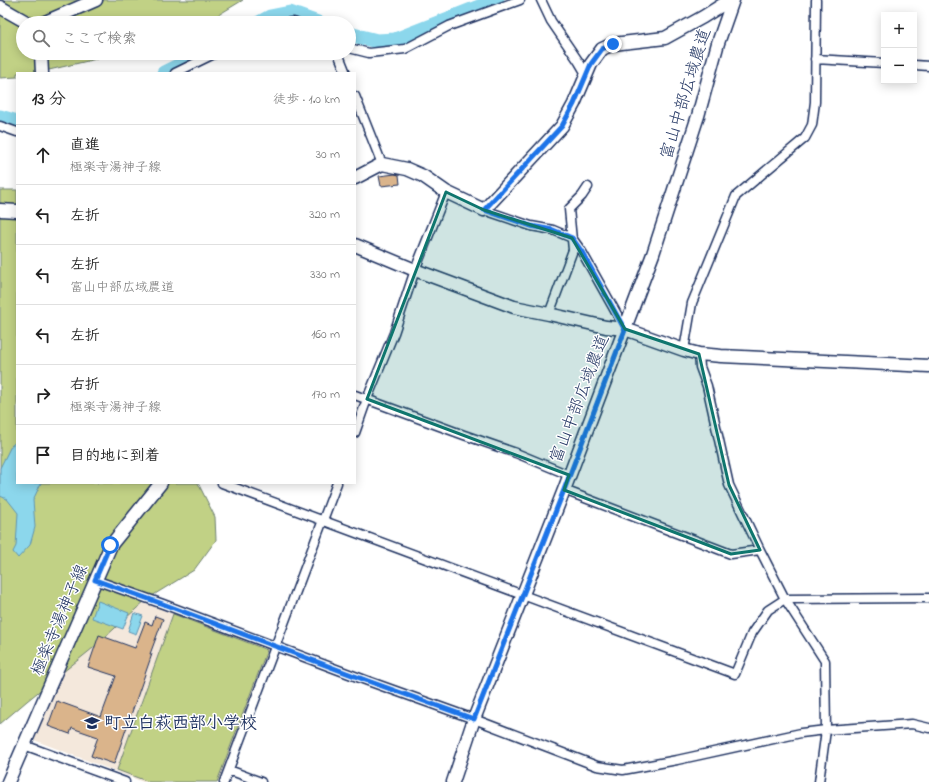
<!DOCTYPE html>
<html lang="ja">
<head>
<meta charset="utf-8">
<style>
  :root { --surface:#fff; --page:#f2f2f2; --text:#222; --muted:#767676; --line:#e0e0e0 }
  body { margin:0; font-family:"Indie Flower","Klee One",sans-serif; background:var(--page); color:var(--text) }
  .controls { position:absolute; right:12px; top:12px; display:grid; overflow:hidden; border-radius:0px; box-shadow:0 2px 10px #0003 }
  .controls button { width:36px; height:36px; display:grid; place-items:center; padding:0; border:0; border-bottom:1px solid var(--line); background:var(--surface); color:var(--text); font:20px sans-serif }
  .stop { position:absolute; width:12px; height:12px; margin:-9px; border:3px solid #1a73e8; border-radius:50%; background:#fff }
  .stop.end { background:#1a73e8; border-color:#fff; box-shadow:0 1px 4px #0008 }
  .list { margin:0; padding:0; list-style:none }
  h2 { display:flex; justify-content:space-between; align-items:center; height:52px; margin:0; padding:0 16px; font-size:17px }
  h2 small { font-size:13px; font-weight:400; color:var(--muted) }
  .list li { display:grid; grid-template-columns:26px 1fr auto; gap:12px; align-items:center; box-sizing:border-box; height:60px; padding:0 16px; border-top:1px solid var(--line) }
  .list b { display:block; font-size:15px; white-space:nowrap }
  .list p { margin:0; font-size:13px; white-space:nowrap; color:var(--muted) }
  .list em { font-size:13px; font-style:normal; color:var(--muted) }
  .icon { flex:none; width:22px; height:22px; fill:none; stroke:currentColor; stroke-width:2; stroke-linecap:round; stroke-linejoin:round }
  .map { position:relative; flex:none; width:929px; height:782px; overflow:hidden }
  .search { position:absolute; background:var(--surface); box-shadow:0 2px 10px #0003; left:16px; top:16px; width:340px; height:44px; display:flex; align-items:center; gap:10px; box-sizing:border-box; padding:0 14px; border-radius:22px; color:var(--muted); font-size:15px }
  .panel { position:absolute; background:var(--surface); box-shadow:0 2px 10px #0003; left:16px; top:72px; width:340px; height:412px; border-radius:0px }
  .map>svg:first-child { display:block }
  .built { fill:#f4e8dc }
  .green { fill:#c1d185; stroke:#6e8072 }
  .water { fill:#8cd7ec; stroke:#5f94b3 }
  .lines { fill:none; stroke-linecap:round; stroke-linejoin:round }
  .river { stroke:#8cd7ec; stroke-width:15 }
  .building { fill:#dab48b; stroke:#1b2f5e }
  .street-casing { stroke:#1b2f5e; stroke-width:11 }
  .secondary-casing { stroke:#1b2f5e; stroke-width:15 }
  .street { stroke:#fff; stroke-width:8 }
  .secondary { stroke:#fff; stroke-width:12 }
  .route { stroke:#1a73e8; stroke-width:5 }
  .marked { fill:#0f766e; fill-opacity:0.2; stroke:#0f766e; stroke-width:3; stroke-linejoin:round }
  .labels { text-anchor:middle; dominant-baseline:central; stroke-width:3; stroke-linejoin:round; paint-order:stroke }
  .street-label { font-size:17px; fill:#1b2f5e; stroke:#fff }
  .poi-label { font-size:17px; font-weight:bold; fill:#1b2f5e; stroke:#fff; text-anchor:start }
</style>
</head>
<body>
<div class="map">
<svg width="929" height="782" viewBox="0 0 929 782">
  <rect width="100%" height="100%" fill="#fff"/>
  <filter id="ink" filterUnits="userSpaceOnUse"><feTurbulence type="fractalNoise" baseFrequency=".025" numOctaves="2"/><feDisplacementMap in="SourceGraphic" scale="8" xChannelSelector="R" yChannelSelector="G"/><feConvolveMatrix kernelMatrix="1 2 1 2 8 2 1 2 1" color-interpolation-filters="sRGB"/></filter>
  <g filter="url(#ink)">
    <!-- built -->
    <path class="built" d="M98,586L271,648L219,782H143L34,740Z"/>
    <!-- green -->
    <path class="green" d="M0,0H243L205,23H23V53H122L36,73H17V77L0,78Z
      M0,190H17V483H198L215,517L216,540L194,570L147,599L93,648L27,701L0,724Z
      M173,614L267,650L217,782H149L117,770Z"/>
    <!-- water -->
    <path class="water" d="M17,441V483H41L33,500L35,527L30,545L18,558L13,552L16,546L18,513L7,499L0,496V468L11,446Z
      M98,601L129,613L123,629L92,618Z
      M134,613L143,616L136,634L128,631Z"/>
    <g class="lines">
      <!-- river -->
      <path class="river" d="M259,23L270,17L290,13L318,23
        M349,34L377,41L395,40L497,0
        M164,73L204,53
        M0,117L17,122"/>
    </g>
    <!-- building -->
    <path class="building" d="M395,174L399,175L400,184L381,186L379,176Z
      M155,616L163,619L150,654H152L114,764L91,756L98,737L72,728L70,734L48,726L57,701L101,717L116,676L88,667L99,635L135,648L145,622L152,625Z"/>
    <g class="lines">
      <!-- street casing -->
      <g class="street-casing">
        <path id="street" d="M541,0L551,21L579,62L586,74
          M283,23L293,22L296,23
          M349,48L369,53L405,49L449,26L520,0
          M338,53L346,73
          M815,59L884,63
          M914,65L929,66
          M175,73L216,53
          M355,96L382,164
          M0,126L17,132
          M484,210L531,226L553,230L572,238L582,252L614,309L625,329
          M549,314L573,250L569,209L582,196L588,187
          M684,350L692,303L736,196L805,138L812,125L815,102L816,0
          M699,354L700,367L707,386L729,485L760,550L785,599L825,661L826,730L819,782
          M355,395L464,435L516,453L569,475
          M355,433L367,399L394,333L415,270L446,192
          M222,483L735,674L752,633L768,610L785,599L929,598
          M564,490L731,554L760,550
          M95,580L163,604L368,681L474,719L597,766L623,770L677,760L801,733L826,730L912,724L929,728
          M24,745L125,782
          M229,770L261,782
          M224,782L337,483"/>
      </g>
      <!-- secondary casing -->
      <g class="secondary-casing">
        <path id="secondary" d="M0,7L28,23
          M43,23L96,0
          M41,53L42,73
          M355,178L382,164L407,169L423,176L446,192L484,210L562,126L574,104L591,64L602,49L613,44L665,38L703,17L730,0
          M0,210L17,211
          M355,245L415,270L514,307L549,314L606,327L625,329L684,350L699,354L721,356L929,366
          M8,782L111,545L161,483
          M453,782L474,719L564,490L653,254L698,116L718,43L733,0"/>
      </g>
      <!-- street -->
      <use href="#street" class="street"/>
      <!-- secondary -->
      <use href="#secondary" class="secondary"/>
    </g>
  </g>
  <g class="lines" filter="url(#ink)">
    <!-- route -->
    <path class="route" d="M110,545L95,580L163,604L368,681L474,719L564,490L625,330L582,252L572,238L553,230L531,226L484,210L562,126L574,104L591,64L602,49L613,44"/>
  </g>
  <!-- marked area -->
  <path class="marked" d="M446,192L484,210L572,238L625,329L699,354L729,485L760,550L731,554L564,490L569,475L367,399Z"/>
  <!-- icons -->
  <defs>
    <g id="school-bare" transform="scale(1.2)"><path d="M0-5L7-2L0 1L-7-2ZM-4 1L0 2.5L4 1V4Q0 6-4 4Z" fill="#1b2f5e" stroke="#fff" stroke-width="2.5" paint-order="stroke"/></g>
  </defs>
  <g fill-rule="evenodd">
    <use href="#school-bare" x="92" y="723"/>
  </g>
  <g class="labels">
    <!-- street labels -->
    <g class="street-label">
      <text transform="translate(686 94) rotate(-73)">富山中部広域農道</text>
      <text transform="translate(580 399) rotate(-69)">富山中部広域農道</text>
      <text transform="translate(60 620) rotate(-67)">極楽寺湯神子線</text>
    </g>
    <!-- poi labels -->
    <g class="poi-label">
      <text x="104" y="723">町立白萩西部小学校</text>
    </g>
  </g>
</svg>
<div class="controls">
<button>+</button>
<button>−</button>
</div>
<div class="stop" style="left:110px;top:545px"></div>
<div class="stop end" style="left:613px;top:44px"></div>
<div class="search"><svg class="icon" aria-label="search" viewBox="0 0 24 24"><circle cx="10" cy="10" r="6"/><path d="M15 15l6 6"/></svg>ここで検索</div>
<section class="panel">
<h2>13 分<small>徒歩 · 1.0 km</small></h2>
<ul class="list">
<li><svg class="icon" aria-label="ahead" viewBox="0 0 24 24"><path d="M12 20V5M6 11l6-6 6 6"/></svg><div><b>直進</b><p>極楽寺湯神子線</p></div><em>30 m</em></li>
<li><svg class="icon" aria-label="left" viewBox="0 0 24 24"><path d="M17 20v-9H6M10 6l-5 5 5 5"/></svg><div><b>左折</b></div><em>320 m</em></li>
<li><svg class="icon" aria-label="left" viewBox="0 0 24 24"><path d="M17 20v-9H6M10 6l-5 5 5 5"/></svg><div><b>左折</b><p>富山中部広域農道</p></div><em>330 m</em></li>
<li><svg class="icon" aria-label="left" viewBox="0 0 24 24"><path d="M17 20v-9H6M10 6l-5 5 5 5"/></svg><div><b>左折</b></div><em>160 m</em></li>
<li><svg class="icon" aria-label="right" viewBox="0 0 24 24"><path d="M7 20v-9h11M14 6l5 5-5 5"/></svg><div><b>右折</b><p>極楽寺湯神子線</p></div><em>170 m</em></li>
<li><svg class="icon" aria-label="arrive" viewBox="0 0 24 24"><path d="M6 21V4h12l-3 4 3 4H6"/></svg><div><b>目的地に到着</b></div></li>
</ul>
</section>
</div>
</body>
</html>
